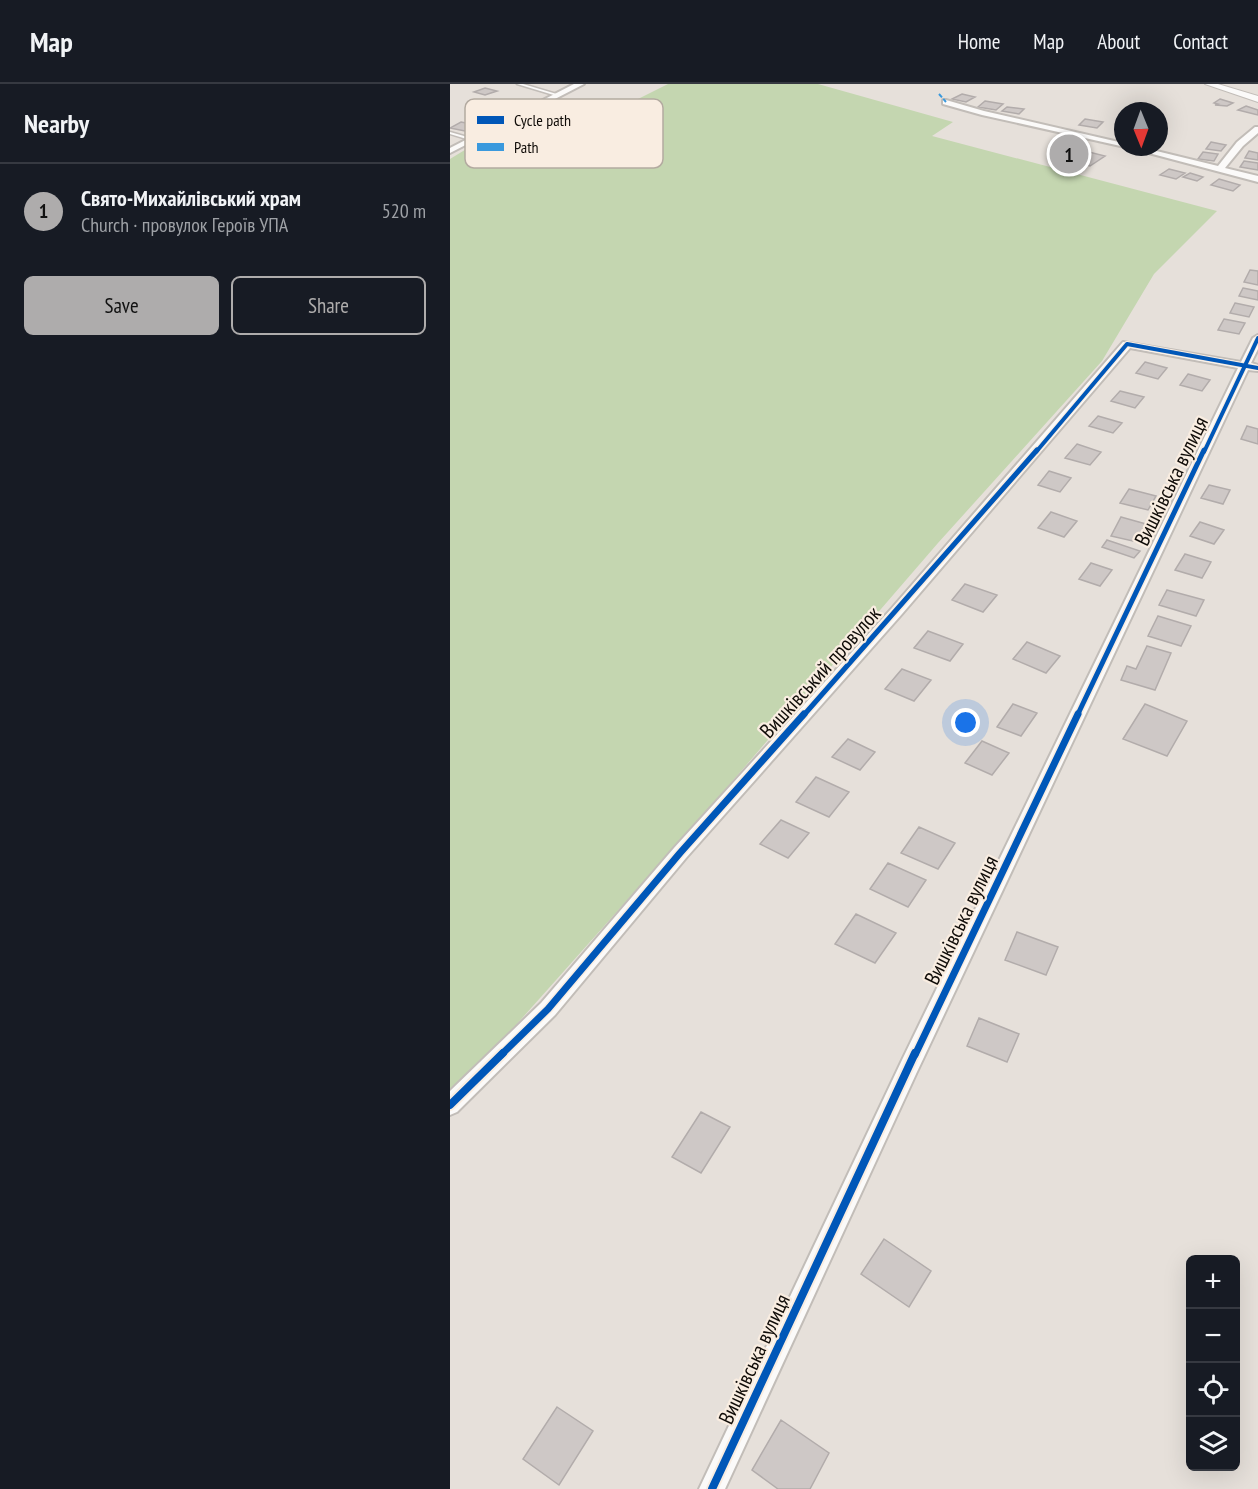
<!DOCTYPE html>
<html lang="en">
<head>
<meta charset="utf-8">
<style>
  :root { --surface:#171b24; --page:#242831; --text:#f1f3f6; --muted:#9ea1a6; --line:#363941; --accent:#aeacac }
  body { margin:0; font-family:"PT Sans Narrow",sans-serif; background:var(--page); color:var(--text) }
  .controls { position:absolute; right:18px; bottom:18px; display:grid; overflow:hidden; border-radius:9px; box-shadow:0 6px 24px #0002 }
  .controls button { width:54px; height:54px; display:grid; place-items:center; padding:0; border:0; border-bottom:2px solid var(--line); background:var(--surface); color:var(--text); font:30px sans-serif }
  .compass { position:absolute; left:664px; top:18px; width:54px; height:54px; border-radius:50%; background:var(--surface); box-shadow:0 6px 24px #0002; rotate:179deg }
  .you { position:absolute; left:516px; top:639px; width:21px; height:21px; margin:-15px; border:4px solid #fff; border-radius:50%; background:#1a73e8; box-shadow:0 0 0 9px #1a73e833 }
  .badge { display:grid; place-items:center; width:39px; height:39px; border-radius:50%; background:var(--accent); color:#111; font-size:20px; font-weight:700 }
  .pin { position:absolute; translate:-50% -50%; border:3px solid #fff; box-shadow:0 2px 6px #0006 }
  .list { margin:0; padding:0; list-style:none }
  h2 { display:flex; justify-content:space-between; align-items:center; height:78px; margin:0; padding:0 24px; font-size:26px }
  h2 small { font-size:20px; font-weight:400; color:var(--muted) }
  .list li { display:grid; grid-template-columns:39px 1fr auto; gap:18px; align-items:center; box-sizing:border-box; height:96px; padding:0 24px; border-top:2px solid var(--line) }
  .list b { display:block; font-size:22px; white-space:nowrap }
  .list p { margin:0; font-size:20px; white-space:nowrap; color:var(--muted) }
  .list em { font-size:20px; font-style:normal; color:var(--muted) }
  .actions { display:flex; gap:12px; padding:18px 24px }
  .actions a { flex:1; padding:14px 0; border:2px solid var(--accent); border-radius:9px; text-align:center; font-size:21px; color:var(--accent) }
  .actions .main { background:var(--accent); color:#111 }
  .icon { flex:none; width:33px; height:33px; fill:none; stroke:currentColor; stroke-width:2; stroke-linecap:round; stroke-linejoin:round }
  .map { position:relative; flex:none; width:808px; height:1405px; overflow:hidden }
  header { display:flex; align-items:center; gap:36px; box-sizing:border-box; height:84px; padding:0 30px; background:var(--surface); border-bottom:2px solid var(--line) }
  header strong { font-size:28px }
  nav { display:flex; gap:33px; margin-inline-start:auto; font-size:21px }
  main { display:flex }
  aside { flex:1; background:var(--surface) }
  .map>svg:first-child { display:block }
  .green { fill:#c4d6b0 }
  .building { fill:#cec8c6; stroke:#b2acab; stroke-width:1.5 }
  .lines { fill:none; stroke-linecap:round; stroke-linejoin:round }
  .service-casing { stroke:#c2bdb8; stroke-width:3 }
  .minor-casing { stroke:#c2bdb8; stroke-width:4 }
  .tertiary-casing { stroke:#c2bdb8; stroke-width:2 }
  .service { fill:#fbfaf9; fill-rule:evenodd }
  .minor { fill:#fbfaf9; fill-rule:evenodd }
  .tertiary { fill:#fbfaf9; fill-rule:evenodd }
  .quiet { stroke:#3a99dd; stroke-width:2; stroke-dasharray:4.5 2; stroke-linecap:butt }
  .cycleway-far3-casing { stroke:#f9ede1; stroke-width:6 }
  .cycleway-far2-casing { stroke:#f9ede1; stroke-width:8 }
  .cycleway-far1-casing { stroke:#f9ede1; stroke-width:10 }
  .cycleway-casing { stroke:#f9ede1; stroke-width:12 }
  .cycleway-far3 { stroke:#0057b8; stroke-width:4 }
  .cycleway-far2 { stroke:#0057b8; stroke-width:5 }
  .cycleway-far1 { stroke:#0057b8; stroke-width:7 }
  .cycleway { stroke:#0057b8; stroke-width:8 }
  .labels { text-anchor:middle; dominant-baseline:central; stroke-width:4.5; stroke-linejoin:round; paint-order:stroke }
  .street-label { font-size:21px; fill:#100c08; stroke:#f9ede1 }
  .key { fill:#f9ede1; stroke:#b3aaa0; stroke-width:1.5 }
  .key-label { font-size:16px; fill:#100c08 }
</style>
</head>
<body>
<header>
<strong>Map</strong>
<nav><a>Home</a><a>Map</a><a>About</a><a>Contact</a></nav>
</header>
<main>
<aside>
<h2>Nearby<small></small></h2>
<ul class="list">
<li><span class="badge">1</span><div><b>Свято-Михайлівський храм</b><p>Church · провулок Героїв УПА</p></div><em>520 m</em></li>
</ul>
<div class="actions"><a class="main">Save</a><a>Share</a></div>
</aside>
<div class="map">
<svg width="808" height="1405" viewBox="0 0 808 1405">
  <rect width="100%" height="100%" fill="#e6e0da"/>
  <!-- green -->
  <path class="green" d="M218,0H368L503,38L482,52L767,127L704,190L652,277L488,459L254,730L0,1015V75L41,50L98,20L152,33Z"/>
  <!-- building -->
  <path class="building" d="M35,4L47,7L35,11L24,8Z
    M512,10L525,13L516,18L502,15Z
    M770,15L783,19L777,22L765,21L768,20L764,19Z
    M535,17L553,20L546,26L528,23Z
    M796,22L808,26V31L788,26Z
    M557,23L574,25L569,30L552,27Z
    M635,35L653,38L647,44L629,41Z
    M11,38L26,41L15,47L0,44Z
    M761,58L776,61L771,67L756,65Z
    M627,65L655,72L640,82L611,75Z
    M799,67L808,69V76L795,74Z
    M753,68L768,70L764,77L748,75Z
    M794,77L808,79V86L790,83Z
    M719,85L735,89L726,95L710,91Z
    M740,89L753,93L747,97L733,93Z
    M769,95L790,101L783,107L761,101Z
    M800,186L808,187V201L794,198Z
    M793,204L808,207V216L789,212Z
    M785,219L804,223L799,233L780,229Z
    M774,235L795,239L789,250L768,246Z
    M695,278L717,284L708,295L686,289Z
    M738,290L760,296L752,307L730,301Z
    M670,307L694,313L685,324L661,317Z
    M648,332L672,339L663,349L639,342Z
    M797,342L808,345V360L791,355Z
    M627,360L651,368L640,381L615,374Z
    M599,387L621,394L610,408L588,401Z
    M759,401L780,406L773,420L751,414Z
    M679,405L706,412L698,426L670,419Z
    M601,428L627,437L614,453L588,444Z
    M671,433L696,440L687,458L661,452Z
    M750,438L774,446L764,460L740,452Z
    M657,456L690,467L684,474L652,463Z
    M735,470L761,478L752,494L725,486Z
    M641,479L662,486L650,502L629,495Z
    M515,500L547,511L533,528L502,516Z
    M717,506L754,516L746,532L709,521Z
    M708,532L741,542L731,562L698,552Z
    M478,547L513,560L500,577L464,564Z
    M577,558L610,572L596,589L563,575Z
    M697,562L721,569L705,606L671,596L677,582L686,585Z
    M452,585L481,596L464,617L435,605Z
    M563,620L587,629L571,652L547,643Z
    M695,620L737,637L717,672L673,655Z
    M398,655L425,668L410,686L382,673Z
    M532,657L559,669L542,691L515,679Z
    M366,693L399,708L379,733L346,718Z
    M331,736L359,749L338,774L310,760Z
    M469,743L505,759L488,785L451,769Z
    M438,779L476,796L458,823L420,805Z
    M406,830L446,849L425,879L385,860Z
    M567,848L608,863L596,891L555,876Z
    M529,934L569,950L557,978L517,962Z
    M251,1028L280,1043L251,1089L222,1073Z
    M434,1155L481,1187L459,1223L411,1190Z
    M107,1323L143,1347L109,1401L73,1375Z
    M331,1336L379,1369L360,1405H328L302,1386Z"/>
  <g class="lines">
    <!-- service casing -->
    <g class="service-casing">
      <path id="service" d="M67,0H73L110,11L107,12Z
        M0,48L21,54L22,55L20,56L0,50Z"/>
    </g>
    <!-- minor casing -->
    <g class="minor-casing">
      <path id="minor" d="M124,0H134L0,69V64Z
        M496,16L534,27L673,59L675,63L532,31L493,20V16Z
        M805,43H808V49L793,62L775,84L808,92V98L676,63H690L768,82L787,58Z
        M808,251V265L801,279L808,281V287L798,286L466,990L275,1405H249L452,976L788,284L680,264L452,530L236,774L105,931L7,1028L0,1031V1007L91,919L224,764L442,524L673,258L791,278L803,254Z"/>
    </g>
    <!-- tertiary casing -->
    <g class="tertiary-casing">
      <path id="tertiary" d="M755,0H768L808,12V18Z"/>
    </g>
    <!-- service -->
    <use href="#service" class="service"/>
    <!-- minor -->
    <use href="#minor" class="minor"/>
    <!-- tertiary -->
    <use href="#tertiary" class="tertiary"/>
    <!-- quiet -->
    <path class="quiet" d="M489,10L496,18"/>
    <!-- cycleway-far3 casing -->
    <g class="cycleway-far3-casing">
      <path id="cycleway-far3" d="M586,368L677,260L808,284
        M754,368L808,254"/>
    </g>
    <!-- cycleway-far2 casing -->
    <g class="cycleway-far2-casing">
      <path id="cycleway-far2" d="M353,632L587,366
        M627,632L754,366"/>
    </g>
    <!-- cycleway-far1 casing -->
    <g class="cycleway-far1-casing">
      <path id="cycleway-far1" d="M51,971L98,925L230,769L354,630
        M465,971L628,630"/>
    </g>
    <!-- cycleway casing -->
    <g class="cycleway-casing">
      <path id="cycleway" d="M0,1021L53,969
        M262,1405L465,969"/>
    </g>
    <!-- cycleway-far3 -->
    <use href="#cycleway-far3" class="cycleway-far3"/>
    <!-- cycleway-far2 -->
    <use href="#cycleway-far2" class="cycleway-far2"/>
    <!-- cycleway-far1 -->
    <use href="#cycleway-far1" class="cycleway-far1"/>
    <!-- cycleway -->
    <use href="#cycleway" class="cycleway"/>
  </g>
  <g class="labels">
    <!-- street labels -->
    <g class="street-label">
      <text transform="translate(721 397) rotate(-64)">Вишківська вулиця</text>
      <text transform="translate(370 588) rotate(-48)">Вишківський провулок</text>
      <text transform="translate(511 836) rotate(-64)">Вишківська вулиця</text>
      <text transform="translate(304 1275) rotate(-65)">Вишківська вулиця</text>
    </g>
  </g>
  <!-- legend -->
  <rect x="15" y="15" width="198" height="69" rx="9" class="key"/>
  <rect x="27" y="32" width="27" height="8" fill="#0057b8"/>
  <rect x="27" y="59" width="27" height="8" fill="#3a99dd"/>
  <g class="key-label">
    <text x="64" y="42">Cycle path</text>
    <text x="64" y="69">Path</text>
  </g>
</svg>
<div class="controls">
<button>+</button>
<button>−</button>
<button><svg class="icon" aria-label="locate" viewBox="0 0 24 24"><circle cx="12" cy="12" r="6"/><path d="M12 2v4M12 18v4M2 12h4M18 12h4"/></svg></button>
<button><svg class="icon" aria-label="layers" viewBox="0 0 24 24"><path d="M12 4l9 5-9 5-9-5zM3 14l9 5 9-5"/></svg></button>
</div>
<svg class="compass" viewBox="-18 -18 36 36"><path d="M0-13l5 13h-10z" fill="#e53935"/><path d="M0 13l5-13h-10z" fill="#9ea1a6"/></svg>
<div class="you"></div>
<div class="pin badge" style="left:619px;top:70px">1</div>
</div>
</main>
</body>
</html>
